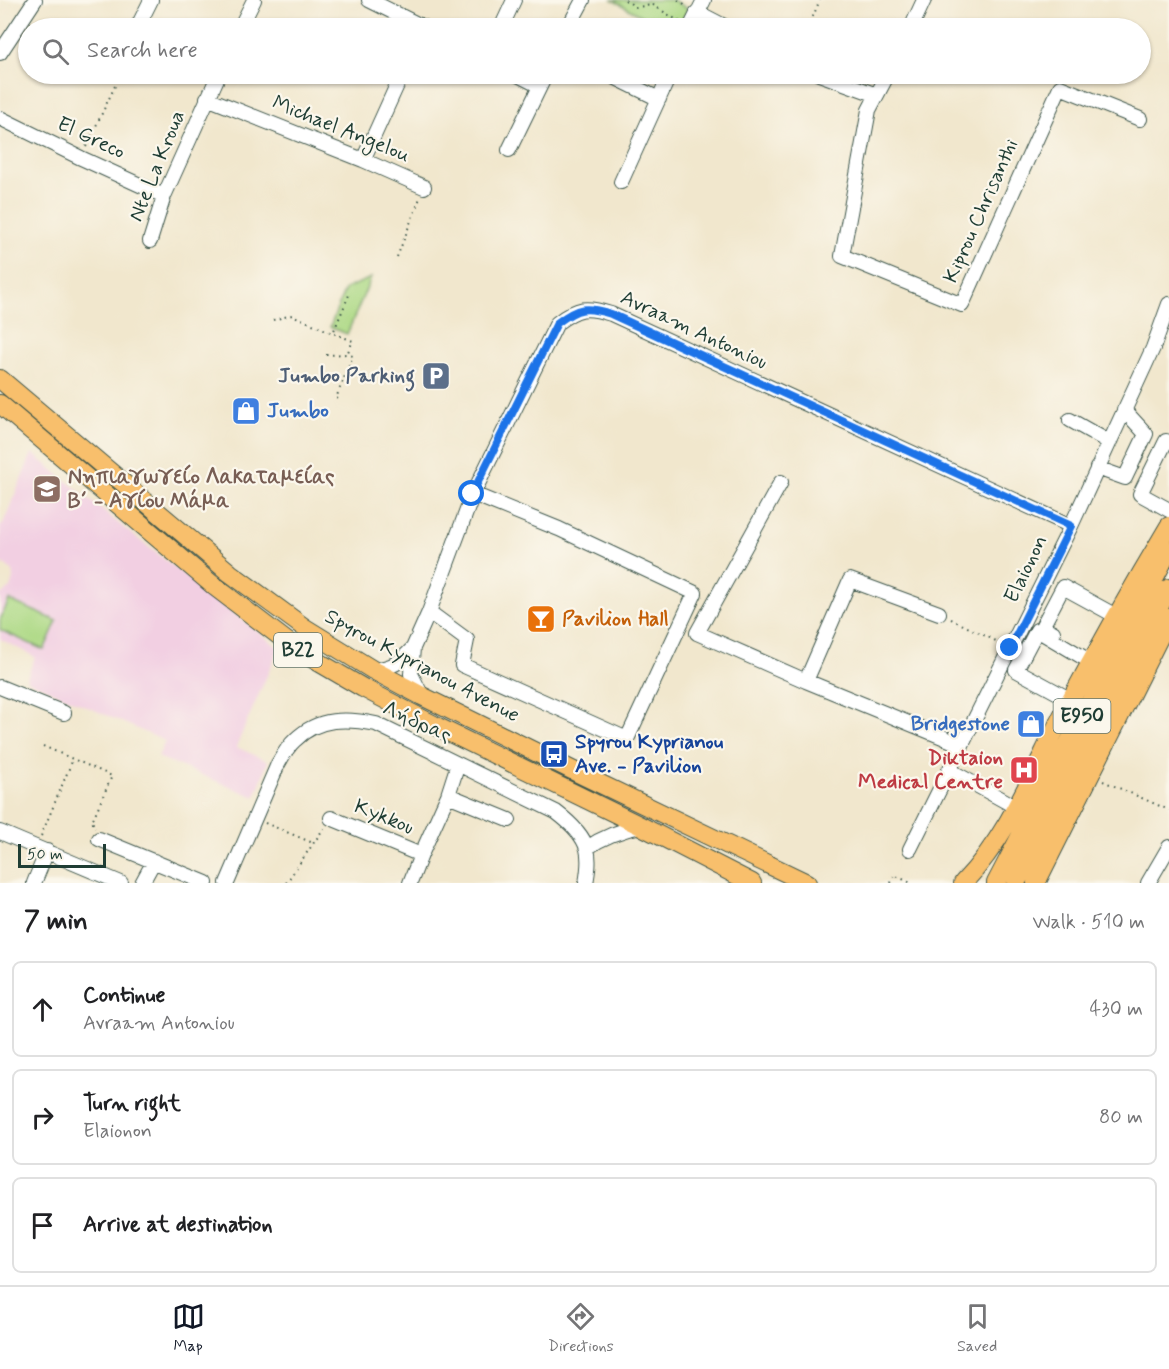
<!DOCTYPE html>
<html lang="en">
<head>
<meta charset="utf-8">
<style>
  :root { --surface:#fff; --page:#f2f2f2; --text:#202124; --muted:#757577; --line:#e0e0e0; --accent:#111827 }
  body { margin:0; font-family:Mynerve,sans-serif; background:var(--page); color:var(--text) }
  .scale { position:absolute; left:18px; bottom:15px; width:88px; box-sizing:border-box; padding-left:6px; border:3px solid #1f3d34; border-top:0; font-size:16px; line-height:21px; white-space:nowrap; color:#1f3d34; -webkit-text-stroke:4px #fbf7ec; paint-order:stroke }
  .stop { position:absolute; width:18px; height:18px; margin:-14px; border:4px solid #1a73e8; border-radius:50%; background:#fff }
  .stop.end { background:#1a73e8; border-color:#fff; box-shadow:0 2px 6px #0008 }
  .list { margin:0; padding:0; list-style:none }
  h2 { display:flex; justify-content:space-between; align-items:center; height:78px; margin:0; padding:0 24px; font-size:26px }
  h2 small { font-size:20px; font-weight:400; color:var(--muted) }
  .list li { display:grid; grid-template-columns:39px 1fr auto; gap:18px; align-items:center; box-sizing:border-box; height:96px; margin:0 12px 12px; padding:0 12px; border:2px solid var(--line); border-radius:9px }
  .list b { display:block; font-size:22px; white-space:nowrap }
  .list p { margin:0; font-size:20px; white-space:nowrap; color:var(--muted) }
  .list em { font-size:20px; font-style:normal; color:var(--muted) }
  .icon { flex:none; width:33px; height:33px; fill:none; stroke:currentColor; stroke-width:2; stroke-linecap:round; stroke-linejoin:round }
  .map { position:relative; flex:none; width:1169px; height:883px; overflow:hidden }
  .search { position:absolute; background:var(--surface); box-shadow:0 2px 4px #0004; left:18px; right:18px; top:18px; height:66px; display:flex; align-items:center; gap:15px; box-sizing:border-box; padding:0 21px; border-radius:33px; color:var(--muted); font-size:22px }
  .sheet { height:402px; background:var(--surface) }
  nav { display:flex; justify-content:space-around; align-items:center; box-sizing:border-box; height:84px; border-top:2px solid var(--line); background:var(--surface); font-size:16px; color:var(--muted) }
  nav a { display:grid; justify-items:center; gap:3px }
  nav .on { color:var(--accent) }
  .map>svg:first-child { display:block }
  .built { fill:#f2cfe2 }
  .green { fill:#add985; stroke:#668b5c; stroke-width:1.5 }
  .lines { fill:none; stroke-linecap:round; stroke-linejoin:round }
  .minor-casing { stroke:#3e564b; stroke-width:16 }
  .major-casing { stroke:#3e564b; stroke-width:20 }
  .path { stroke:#3e564b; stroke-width:2; stroke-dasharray:1.5 4.5; stroke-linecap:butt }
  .minor { stroke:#fff; stroke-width:14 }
  .major { stroke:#f8bf6c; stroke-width:18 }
  .route { stroke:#1a73e8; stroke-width:8 }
  .labels { text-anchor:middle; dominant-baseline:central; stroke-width:4.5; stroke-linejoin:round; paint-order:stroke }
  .shield { fill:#fbf7ec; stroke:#61756b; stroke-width:1.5 }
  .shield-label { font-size:20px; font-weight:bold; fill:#1f3d34 }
  .street-label { font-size:21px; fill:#1f3d34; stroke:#fbf7ec }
  .service-label { font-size:21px; font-weight:bold; fill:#4e5e75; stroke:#fbf7ec; text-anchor:end }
  .shop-label { font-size:21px; font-weight:bold; fill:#366cbe; stroke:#fbf7ec; text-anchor:start }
  .education-label { font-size:21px; font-weight:bold; fill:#785e54; stroke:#fbf7ec; text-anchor:start }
  .food-label { font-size:21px; font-weight:bold; fill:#c56008; stroke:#fbf7ec; text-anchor:start }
  .transit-label { font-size:21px; font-weight:bold; fill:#164399; stroke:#fbf7ec; text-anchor:start }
  .health-label { font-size:21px; font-weight:bold; fill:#be3a42; stroke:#fbf7ec; text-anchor:end }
</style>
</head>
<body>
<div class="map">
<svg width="1169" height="883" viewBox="0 0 1169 883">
  <rect width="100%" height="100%" fill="#fbf7ec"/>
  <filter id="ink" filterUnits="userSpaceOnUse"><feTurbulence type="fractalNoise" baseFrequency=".0167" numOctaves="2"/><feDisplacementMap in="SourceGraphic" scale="12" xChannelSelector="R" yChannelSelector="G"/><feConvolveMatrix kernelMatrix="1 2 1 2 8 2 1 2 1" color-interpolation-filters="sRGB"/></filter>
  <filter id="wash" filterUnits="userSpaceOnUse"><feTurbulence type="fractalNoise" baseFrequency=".008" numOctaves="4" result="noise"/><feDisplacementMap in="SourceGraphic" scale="24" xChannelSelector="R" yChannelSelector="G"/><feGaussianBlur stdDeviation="1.35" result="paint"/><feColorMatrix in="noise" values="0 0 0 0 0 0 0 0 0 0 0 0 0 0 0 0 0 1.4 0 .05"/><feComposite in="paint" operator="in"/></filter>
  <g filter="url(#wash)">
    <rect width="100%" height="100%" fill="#f1e7cd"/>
    <!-- built -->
    <path class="built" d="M32,453L134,536L279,648L236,747L268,761L255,797L158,757L165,741L26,680L35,657L0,639V594L6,592L10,588L13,578L12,572L7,566L0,562V525L2,526Z"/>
    <!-- green -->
    <path class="green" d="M613,0H673L688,9L679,28H662Z
      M371,278L347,334L330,327L345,289Z
      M9,600L57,621L44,650L0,630V620Z"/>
  </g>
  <g filter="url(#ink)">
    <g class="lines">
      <!-- minor casing -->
      <g class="minor-casing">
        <path id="minor" d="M369,0L425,28
          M697,12L728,28
          M137,28L151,0
          M240,28L254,0
          M501,28L514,0
          M568,28L583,0
          M690,28L704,0
          M911,28L924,0
          M0,53L35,0
          M516,74L540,86
          M608,74L659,99
          M819,74L877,95
          M888,74L869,110L842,256L962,305L1060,87L1140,119
          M207,98L363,160L424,187
          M0,118L81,158L164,196
          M509,150L546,74
          M363,160L402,74
          M621,182L670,74
          M150,241L164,196L219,74
          M1070,420L1109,442
          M1169,442L1166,441L1140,494L1169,510
          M1097,468L1125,478L1146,434L1124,410
          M781,482L697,633L806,681L962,745
          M429,612L467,640L462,665L627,739L695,593L559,529L473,494
          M1053,632L1042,627L1063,587L1116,616
          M373,670C394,667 399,663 413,648
          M806,681L850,580L939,613
          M0,687L64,713
          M422,696L411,674L413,648L429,612L473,494L557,323C578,307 586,306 611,314L1071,526
          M1071,700L1016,670L1037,630L1091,662
          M949,770L1016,807
          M448,795L509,820
          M331,818L421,855
          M0,832L121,883
          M99,839L206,883
          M587,848C604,836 621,830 641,826
          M910,849L1071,526L1153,348L1169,304
          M34,883L47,851
          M142,883L154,861
          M227,883L278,764C283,755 288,746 295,740C318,717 347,718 376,724L556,812C568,821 583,834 587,849C590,860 588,872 586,883
          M410,883L421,855L448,795L458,764
          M1148,883L1169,847"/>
      </g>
      <!-- major casing -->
      <g class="major-casing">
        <path id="major" d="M0,379L230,573L305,628L373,670L422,696L584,776L807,883
          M0,404L214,586L298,650L363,688L438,727L641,826L752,883
          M963,883C1009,835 1033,772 1063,714C1097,650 1132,588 1169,526
          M996,883L1169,550
          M1016,883L1169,588
          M1036,883L1169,618"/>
      </g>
      <!-- path -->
      <path class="path" d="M625,0L636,7L653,5L680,22
        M678,0L686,5
        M808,28L820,0
        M86,147L115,86L116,81L114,74
        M397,257L420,198
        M273,320L292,315L333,333
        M326,355L347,354L353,341L333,333L349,295
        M338,399L336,398L353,356L347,354
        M951,619L1000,643
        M43,746L112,776L92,821L95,828
        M1103,781L1169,810
        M265,823L313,843
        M41,836L73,759
        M286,883L324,828
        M891,883L894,875L911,883"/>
      <!-- minor -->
      <use href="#minor" class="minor"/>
      <!-- major -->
      <use href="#major" class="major"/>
    </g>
  </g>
  <g class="lines" filter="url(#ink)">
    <!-- route -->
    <path class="route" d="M472,494L557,323C578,307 586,306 611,314L1071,526L1010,648"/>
  </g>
  <!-- icons -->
  <defs>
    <g id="parking-square" transform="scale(1.5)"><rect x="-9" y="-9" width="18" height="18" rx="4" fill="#5c6f8a" stroke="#fbf7ec"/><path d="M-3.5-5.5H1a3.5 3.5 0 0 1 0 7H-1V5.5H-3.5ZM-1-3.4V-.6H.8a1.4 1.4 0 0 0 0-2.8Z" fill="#fff"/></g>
    <g id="shop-square" transform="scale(1.5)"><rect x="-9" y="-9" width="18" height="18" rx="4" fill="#3f7fe0" stroke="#fbf7ec"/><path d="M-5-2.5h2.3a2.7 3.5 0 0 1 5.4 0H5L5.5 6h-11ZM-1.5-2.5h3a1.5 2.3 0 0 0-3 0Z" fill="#fff"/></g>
    <g id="school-square" transform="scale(1.5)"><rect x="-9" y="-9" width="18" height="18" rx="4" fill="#8d6e63" stroke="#fbf7ec"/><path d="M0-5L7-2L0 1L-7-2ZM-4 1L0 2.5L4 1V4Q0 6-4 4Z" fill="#fff"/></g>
    <g id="bar-square" transform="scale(1.5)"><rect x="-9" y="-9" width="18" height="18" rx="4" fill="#e8710a" stroke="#fbf7ec"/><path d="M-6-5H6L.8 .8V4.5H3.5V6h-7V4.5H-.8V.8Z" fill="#fff"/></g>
    <g id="bus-square" transform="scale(1.5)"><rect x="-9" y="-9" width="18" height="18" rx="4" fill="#1a4fb4" stroke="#fbf7ec"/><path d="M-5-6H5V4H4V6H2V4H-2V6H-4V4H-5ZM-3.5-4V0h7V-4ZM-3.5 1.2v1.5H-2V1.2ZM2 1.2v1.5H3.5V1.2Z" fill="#fff"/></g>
    <g id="hospital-square" transform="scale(1.5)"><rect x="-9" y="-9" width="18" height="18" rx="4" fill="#e0444e" stroke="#fbf7ec"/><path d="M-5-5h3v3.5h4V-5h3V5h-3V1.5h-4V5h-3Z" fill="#fff"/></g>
  </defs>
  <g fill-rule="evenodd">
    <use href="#parking-square" x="436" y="376"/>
    <use href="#shop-square" x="246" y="411"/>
    <use href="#school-square" x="47" y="489"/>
    <use href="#bar-square" x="541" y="619"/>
    <use href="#shop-square" x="1031" y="724"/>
    <use href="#bus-square" x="554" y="754"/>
    <use href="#hospital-square" x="1024" y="770"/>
  </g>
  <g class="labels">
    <!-- shield labels -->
    <g class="shield">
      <rect x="274" y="633" width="48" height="34" rx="4.5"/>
      <rect x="1053.5" y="699" width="57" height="34" rx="4.5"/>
    </g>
    <g class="shield-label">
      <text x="298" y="650">B22</text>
      <text x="1082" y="716">E950</text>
    </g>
    <!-- street labels -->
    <g class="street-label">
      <text transform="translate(341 129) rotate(22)">Michael Angelou</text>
      <text transform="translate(91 138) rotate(25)">El Greco</text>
      <text transform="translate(157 166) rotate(-68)">Nte La Kroua</text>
      <text transform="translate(981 211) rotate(-66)">Kiprou Chrisanthi</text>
      <text transform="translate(694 330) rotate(25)">Avraam Antoniou</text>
      <text transform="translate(1026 569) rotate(-64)">Elaionon</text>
      <text transform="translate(422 666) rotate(28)">Spyrou Kyprianou Avenue</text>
      <text transform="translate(417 722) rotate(24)">Λήδρας</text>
      <text transform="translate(384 817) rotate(22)">Kykkou</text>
    </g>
    <!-- service labels -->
    <g class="service-label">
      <text x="415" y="376">Jumbo Parking</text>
    </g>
    <!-- shop labels -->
    <g class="shop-label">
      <text x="267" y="411">Jumbo</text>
      <text x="1010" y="724" text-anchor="end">Bridgestone</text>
    </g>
    <!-- education labels -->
    <g class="education-label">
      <text x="68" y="477">Νηπιαγωγείο Λακαταμείας<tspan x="68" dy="24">Β΄- Αγίου Μάμα</tspan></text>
    </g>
    <!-- food labels -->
    <g class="food-label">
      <text x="562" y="619">Pavilion Hall</text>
    </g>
    <!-- transit labels -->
    <g class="transit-label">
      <text x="575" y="742">Spyrou Kyprianou<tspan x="575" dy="24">Ave. - Pavilion</tspan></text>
    </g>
    <!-- health labels -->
    <g class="health-label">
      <text x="1003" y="758">Diktaion<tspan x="1003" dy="24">Medical Centre</tspan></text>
    </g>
  </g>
</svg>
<div class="scale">50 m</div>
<div class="stop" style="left:472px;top:494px"></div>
<div class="stop end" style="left:1010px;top:648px"></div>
<div class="search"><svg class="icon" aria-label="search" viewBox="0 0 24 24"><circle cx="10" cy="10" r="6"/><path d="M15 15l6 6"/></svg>Search here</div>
</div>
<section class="sheet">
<h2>7 min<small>Walk · 510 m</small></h2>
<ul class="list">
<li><svg class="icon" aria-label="ahead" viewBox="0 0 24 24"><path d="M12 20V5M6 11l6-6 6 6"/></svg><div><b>Continue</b><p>Avraam Antoniou</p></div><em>430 m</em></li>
<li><svg class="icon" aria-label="right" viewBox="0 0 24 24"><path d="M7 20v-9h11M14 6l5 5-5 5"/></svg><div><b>Turn right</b><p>Elaionon</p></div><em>80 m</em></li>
<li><svg class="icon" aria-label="arrive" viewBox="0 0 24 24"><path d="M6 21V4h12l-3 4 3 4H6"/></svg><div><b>Arrive at destination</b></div></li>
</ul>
</section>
<nav>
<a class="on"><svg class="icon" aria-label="map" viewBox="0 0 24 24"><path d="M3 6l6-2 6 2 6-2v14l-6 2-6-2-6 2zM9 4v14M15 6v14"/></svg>Map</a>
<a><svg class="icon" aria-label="directions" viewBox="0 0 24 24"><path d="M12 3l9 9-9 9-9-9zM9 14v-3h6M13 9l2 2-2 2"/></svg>Directions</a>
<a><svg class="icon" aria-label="saved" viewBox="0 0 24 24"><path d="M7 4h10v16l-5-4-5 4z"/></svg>Saved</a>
</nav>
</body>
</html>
